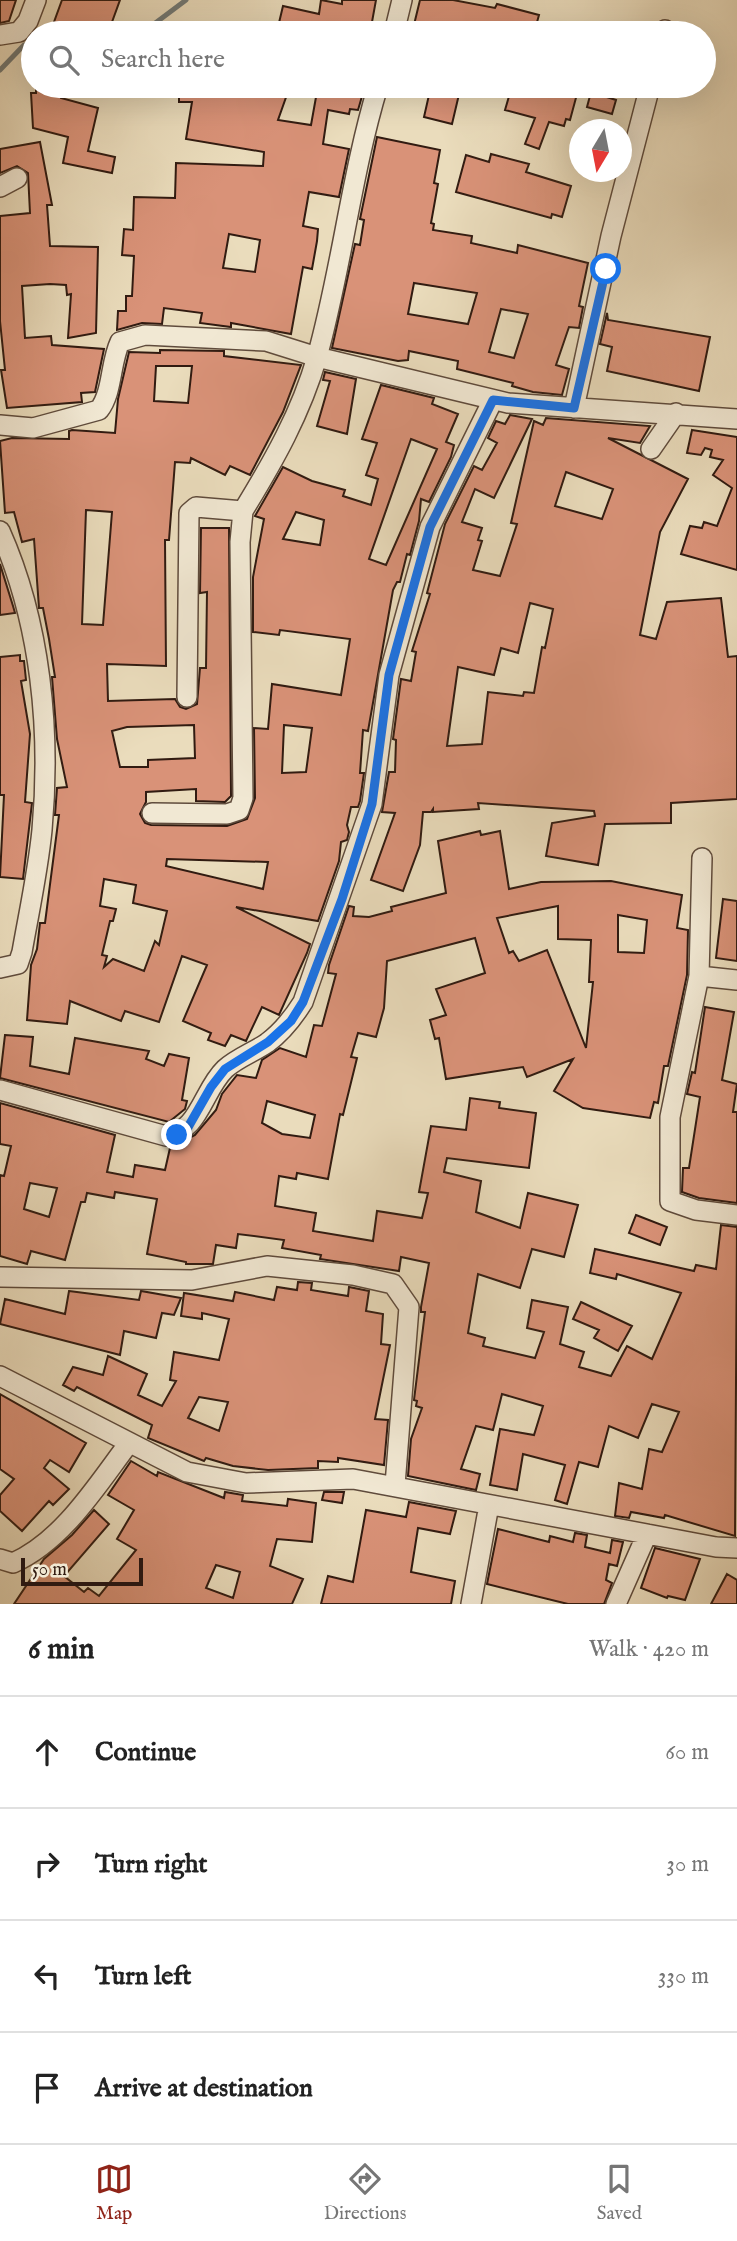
<!DOCTYPE html>
<html lang="en">
<head>
<meta charset="utf-8">
<style>
  :root { --surface:#fff; --page:#f6f6f6; --text:#222; --muted:#767676; --line:#e0e0e0; --accent:#8f2418 }
  body { margin:0; font-family:"IM FELL English",serif; background:var(--page); color:var(--text) }
  .compass { position:absolute; left:569px; top:119px; width:63px; height:63px; border-radius:50%; background:var(--surface); box-shadow:0 7px 28px #0002; rotate:190deg }
  .scale { position:absolute; left:21px; bottom:18px; width:122px; box-sizing:border-box; padding-left:7px; border:4px solid #311b11; border-top:0; font-size:19px; line-height:24px; white-space:nowrap; color:#311b11; -webkit-text-stroke:5px #f1e8d3; paint-order:stroke }
  .stop { position:absolute; width:21px; height:21px; margin:-16px; border:5px solid #1a73e8; border-radius:50%; background:#fff }
  .stop.end { background:#1a73e8; border-color:#fff; box-shadow:0 2px 7px #0008 }
  .list { margin:0; padding:0; list-style:none }
  h2 { display:flex; justify-content:space-between; align-items:center; height:91px; margin:0; padding:0 28px; font-size:30px }
  h2 small { font-size:23px; font-weight:400; color:var(--muted) }
  .list li { display:grid; grid-template-columns:46px 1fr auto; gap:21px; align-items:center; box-sizing:border-box; height:112px; padding:0 28px; border-top:2px solid var(--line) }
  .list b { display:block; font-size:26px; white-space:nowrap }
  .list em { font-size:23px; font-style:normal; color:var(--muted) }
  .icon { flex:none; width:38px; height:38px; fill:none; stroke:currentColor; stroke-width:2; stroke-linecap:round; stroke-linejoin:round }
  .map { position:relative; flex:none; width:737px; height:1604px; overflow:hidden }
  .search { position:absolute; background:var(--surface); box-shadow:0 7px 28px #0002; left:21px; right:21px; top:21px; height:77px; display:flex; align-items:center; gap:18px; box-sizing:border-box; padding:0 24px; border-radius:38px; color:var(--muted); font-size:26px }
  .sheet { height:539px; background:var(--surface) }
  nav { display:flex; justify-content:space-around; align-items:center; box-sizing:border-box; height:98px; border-top:2px solid var(--line); background:var(--surface); font-size:19px; color:var(--muted) }
  nav a { display:grid; justify-items:center; gap:4px }
  nav .on { color:var(--accent) }
  .map>svg:first-child { display:block }
  .lines { fill:none; stroke-linecap:round; stroke-linejoin:round }
  .stream { stroke:#727a77; stroke-width:5 }
  .building { fill:#d99278; stroke:#311b11; stroke-width:2; fill-rule:evenodd }
  .minor-casing { stroke:#5f4b3c; stroke-width:22 }
  .minor { stroke:#f1e8d3; stroke-width:19 }
  .route { stroke:#1a73e8; stroke-width:9 }
</style>
</head>
<body>
<div class="map">
<svg width="737" height="1604" viewBox="0 0 737 1604">
  <rect width="100%" height="100%" fill="#eadcbc"/>
  <filter id="stains"><feTurbulence type="fractalNoise" baseFrequency=".00286" numOctaves="4"/><feColorMatrix values="0 0 0 0 .2 0 0 0 0 .09 0 0 0 0 .02 0 0 0 .5 -.17"/></filter>
  <radialGradient id="worn" r=".72"><stop offset=".6" stop-color="#630" stop-opacity="0"/><stop offset="1" stop-color="#630" stop-opacity=".3"/></radialGradient>
  <g class="lines">
    <!-- stream -->
    <path class="stream" d="M142,33L186,0
      M0,70L24,45H33"/>
  </g>
  <!-- building -->
  <path class="building" d="M0,0H16L9,21L0,23Z
    M62,0H120L108,33H50Z
    M321,0L342,4V0H376L370,33H321L302,30L301,33L278,27L283,6L319,14Z
    M420,0H453L495,8L497,4L539,15L534,33H412Z
    M179,86H290L278,120L311,125L318,86L356,92L357,86H365L358,110L350,109L349,114L328,110L323,144L349,149L339,197L309,192L303,226L318,229L317,241L312,269L303,267L291,334L231,323V327L200,323L202,313L164,308L162,324L142,323L117,330L118,311H126V296H132L134,256L122,255L124,229L133,230L134,197L175,198L176,163L263,166L264,152L186,139L192,102H179ZM229,234L260,240L255,272L223,268Z
    M431,86L460,90L452,124L424,117Z
    M512,86H547L577,94L570,120L566,119L564,126L549,122L539,149L525,144L535,118L505,110Z
    M60,87L61,98L98,108L88,151L115,157L112,173L63,163L68,137L33,128L31,93H36V88Z
    M591,92L616,100L612,114L587,107Z
    M377,137L440,150L434,183L438,184L431,223L434,224L433,230L472,236L471,243L517,253L518,245L588,263L579,306L583,307L579,328L569,327L556,365L569,369L562,395L533,392L512,386L513,383L457,369L458,361L409,351L408,360L398,361L332,348L355,244L360,245L364,220L360,219ZM414,283L477,293L468,324L408,314ZM501,309L528,314L514,358L489,352Z
    M40,142L52,205H47L50,246L98,247L96,333L68,338L71,294L67,295L66,285L50,284L22,286L25,338L51,336L52,345L104,349L95,392L81,393L82,402L7,408L1,370H5L0,321V216L30,213L28,173L17,166L0,173V149Z
    M491,154L529,164L526,172L571,186L562,217L552,214L551,218L456,192L466,155L489,162Z
    M607,313L608,320L710,337L699,391L607,371L612,347L600,344Z
    M160,350L224,351V356L301,365L283,412L250,475L230,466L225,475L191,458L190,463L175,462L169,540H165L166,666L107,664L108,701L175,699L180,707L186,709L197,704L200,668H206L207,592L200,593L201,528H229L231,796L225,802L196,801V789L146,792V802L140,814L145,823L151,825L227,826L247,819L255,798L254,728L268,729L272,684L341,695L350,639L280,630L279,635L253,632V577L264,519L255,516L283,467L312,481L345,490L343,496L371,505L378,479L366,475L377,443L362,439L381,385L434,398L432,404L458,414L446,442L454,445L451,457L429,502L421,499L419,521L410,555L407,554L400,582H397L393,590L368,731L363,730L360,773H364L360,801L358,807H351L347,825L349,832L347,840L341,842L339,861L318,921L236,907L310,944L307,953L279,1015L262,1007L246,1041L231,1035L225,1046L208,1040L211,1033L183,1021L207,965L182,956L159,1022L125,1011L121,1021L70,1001L67,1024L27,1020L31,965L37,949L40,923H45L59,815H55L57,788L67,787L57,739L52,677H55L49,639L43,608H39L34,539L22,542L14,512L5,513L0,441L12,438L69,439V431L72,430L115,433L118,399L129,352L160,353ZM156,366H192L188,403L154,401ZM411,439L437,449L386,565L369,559ZM86,510L112,512L103,625L82,624ZM296,512L324,520L320,545L283,539ZM194,725L195,758L148,760V767H120L112,731L127,727ZM284,725L312,728L306,772L282,773ZM167,859L268,862L263,889L166,866ZM104,879L136,885L133,903L167,911L159,945L155,941L144,971L113,959L104,967L107,956L102,955L110,921H113L116,909L100,906Z
    M325,372L356,379L347,434L317,426L330,381L323,380Z
    M510,415L532,419L494,498L475,489L462,522L482,528L478,540L482,541L473,570L500,576L517,524L511,523L534,421L543,425L546,418L650,426L640,443L608,438L688,479L660,532L640,635L656,639L667,602L721,598L728,657L737,656V799L671,803V823L605,824L598,865L546,856L552,823L595,816L594,811L478,803L479,809L433,812V809L431,812H423L420,845L403,891L371,880L395,813L382,812L389,772H395L396,740L393,739L401,679L411,681L416,652L412,651L430,594L427,593L445,524L474,466L482,470L497,443L488,438L496,421L505,424ZM566,472L613,489L602,519L555,506ZM530,603L553,609L545,648L542,647L534,693L524,692L523,696L488,692L482,744L447,746L458,667L494,675L501,648L518,653Z
    M692,430L737,437V570L681,554L690,526L702,528L704,522L717,526L732,488L713,475L723,460L710,457L712,450L705,448L701,455L687,453Z
    M0,564L13,606L15,613L0,615Z
    M20,655V661H24L26,680L21,681L30,734L25,802L32,803L23,879L0,877L4,795H0V657Z
    M480,831L481,835L500,831L509,889L541,882L611,881L682,895L677,928L688,930L687,975L668,1066H664L658,1103L654,1102L650,1118L583,1108L554,1091L573,1059L527,1077L523,1067L446,1079L439,1038L435,1039L430,1020L446,1015L436,989L485,973L475,938L387,961L384,1008L376,1037L358,1033L351,1057L357,1058L343,1115L340,1114L328,1179L297,1173L296,1179L279,1176L275,1206L316,1213L313,1231L373,1241L377,1211L422,1218L428,1193L419,1192L431,1126L466,1130L470,1098L500,1102L499,1108L536,1113L529,1168L447,1158L444,1172L481,1181L476,1212L520,1228L528,1193L578,1205L564,1257L532,1249L520,1288L478,1274L468,1333L485,1338L483,1346L535,1358L544,1332L527,1328L532,1300L568,1307L560,1344L584,1352L579,1367L611,1376L627,1346L652,1359L681,1293L617,1274L616,1279L590,1273L595,1249L694,1271L696,1265L716,1269L721,1225L737,1227L735,1536L665,1515L664,1518L631,1512L629,1518L615,1516L619,1483L642,1489L649,1449L662,1452L679,1412L652,1404L638,1438L609,1426L598,1467L579,1462L567,1504L555,1500L565,1465L523,1454L517,1490L490,1485L500,1429L534,1435L543,1406L502,1394L493,1430L476,1426L461,1469L480,1474L476,1490L408,1476L411,1439L422,1408L416,1406L417,1401L414,1400L425,1312H421V1307L429,1263L401,1257L399,1271L320,1259L321,1255L282,1248L284,1240L238,1234L236,1248L216,1245L213,1264H186V1262L147,1254L157,1199L115,1192L114,1198L87,1193L85,1202H81L65,1260L31,1251L27,1264L0,1256V1175L4,1176L11,1146L0,1144V1103L115,1135L107,1172L133,1177L135,1165L165,1170L170,1148L195,1135L216,1110L222,1094L237,1075L256,1078L262,1060L280,1048L306,1057L314,1025L322,1026L336,974L328,973L329,965L349,906L354,907L353,916L369,917L392,911L391,907L446,893L438,841ZM558,906V939L591,940L589,982H593L586,1048L547,950L519,961L513,951L509,953L497,918ZM618,915L647,920L644,953L618,952ZM267,1101L315,1115L310,1138L282,1134L262,1123ZM30,1183L57,1188L49,1217L24,1209Z
    M723,899L737,901V961L716,958Z
    M705,1007L734,1012L722,1080L737,1084L733,1112H737V1203L699,1198L682,1192L683,1168H689L700,1097L687,1094L692,1072L695,1073Z
    M5,1035L33,1037L30,1066L69,1074L75,1038L149,1051L146,1059L164,1066L169,1054L189,1058L182,1100L187,1101L185,1109L169,1122L0,1078Z
    M636,1215L667,1227L660,1245L629,1233Z
    M298,1282L312,1283L311,1290L348,1296L349,1287L369,1291L366,1311L383,1314L381,1344L390,1345L375,1419L388,1420L384,1465L338,1458V1462L318,1461V1468L268,1470L233,1466L206,1458L204,1461L148,1438L152,1425L77,1387L74,1391L63,1385L73,1367L103,1375L108,1356L147,1374L138,1395L162,1406L176,1381L170,1380L174,1352L219,1360L229,1319L202,1313V1319L181,1316L184,1293L233,1301L235,1292L274,1300L277,1287L297,1290ZM199,1397L228,1402L219,1431L188,1418Z
    M69,1291L139,1300L141,1291L181,1298L174,1315L162,1313L156,1338L124,1331L120,1355L0,1324L5,1299L65,1314Z
    M581,1302L632,1326L618,1351L594,1338L599,1330L573,1319Z
    M0,1394L86,1443L69,1472L50,1460L44,1468L69,1489L53,1505L49,1501L22,1531L0,1511V1495L14,1479L0,1469Z
    M131,1461L157,1476L158,1472L224,1498L225,1492L243,1495L242,1501L287,1506L288,1499L316,1503L312,1542L277,1539L270,1566L303,1579L292,1604H14L44,1559L72,1535L94,1510L109,1524L64,1576L84,1592L88,1588L99,1596L136,1550L117,1539L134,1510L108,1495ZM216,1565L240,1572L233,1598L206,1588Z
    M324,1492H344L342,1503L322,1500Z
    M409,1502L456,1511L450,1534L418,1528L411,1572L455,1581L451,1604H321L328,1576L353,1582L366,1510L406,1517Z
    M498,1529L549,1542L550,1536L573,1542L575,1533L587,1535L585,1547L610,1553L612,1540L623,1542L617,1566L609,1564L606,1580L612,1583L604,1604H568L487,1584Z
    M655,1548L700,1559L685,1600L668,1596L667,1598L641,1588Z
    M727,1574L737,1580V1604H711Z"/>
  <g class="lines">
    <!-- minor casing -->
    <g class="minor-casing">
      <path id="minor" d="M394,33L402,0
        M664,33L665,30
        M0,35L19,32L28,21L36,0
        M0,187L17,178
        M574,408L611,236L650,86
        M0,425L33,428L99,410C113,392 110,363 120,342L145,335L266,341L317,357L508,403L737,419
        M651,449L676,413
        M0,531C41,623 51,731 42,830C38,871 29,912 22,952L18,964L0,968
        M187,697L189,513L196,507L243,511C273,462 301,413 317,357C342,268 351,175 378,86
        M152,813L227,814L239,810L243,798L240,542L243,511
        M702,858L699,976L670,1117V1201L696,1210L737,1215
        M699,976L737,980
        M0,1090L166,1136C199,1132 203,1090 225,1069C237,1058 254,1052 267,1043C282,1032 293,1018 303,1002L372,804L389,675L430,527L493,400
        M0,1277L192,1280L267,1266L353,1275L393,1284L409,1307L395,1485
        M0,1376L187,1472L246,1483L353,1479L716,1547L737,1548
        M0,1559L13,1563C63,1541 97,1485 129,1443
        M471,1604L489,1505
        M616,1604L647,1534"/>
    </g>
    <!-- minor -->
    <use href="#minor" class="minor"/>
  </g>
  <g class="lines">
    <!-- route -->
    <path class="route" d="M177,1135L187,1129L211,1087L225,1069L268,1042L291,1021L303,1002L342,899L372,804L389,675L430,527L493,400L574,408L606,269"/>
  </g>
  <rect width="100%" height="100%" filter="url(#stains)"/>
  <rect width="100%" height="100%" fill="url(#worn)"/>
</svg>
<svg class="compass" viewBox="-18 -18 36 36"><path d="M0-13l5 13h-10z" fill="#e53935"/><path d="M0 13l5-13h-10z" fill="#767676"/></svg>
<div class="scale">50 m</div>
<div class="stop" style="left:606px;top:269px"></div>
<div class="stop end" style="left:177px;top:1135px"></div>
<div class="search"><svg class="icon" aria-label="search" viewBox="0 0 24 24"><circle cx="10" cy="10" r="6"/><path d="M15 15l6 6"/></svg>Search here</div>
</div>
<section class="sheet">
<h2>6 min<small>Walk · 420 m</small></h2>
<ul class="list">
<li><svg class="icon" aria-label="ahead" viewBox="0 0 24 24"><path d="M12 20V5M6 11l6-6 6 6"/></svg><div><b>Continue</b></div><em>60 m</em></li>
<li><svg class="icon" aria-label="right" viewBox="0 0 24 24"><path d="M7 20v-9h11M14 6l5 5-5 5"/></svg><div><b>Turn right</b></div><em>30 m</em></li>
<li><svg class="icon" aria-label="left" viewBox="0 0 24 24"><path d="M17 20v-9H6M10 6l-5 5 5 5"/></svg><div><b>Turn left</b></div><em>330 m</em></li>
<li><svg class="icon" aria-label="arrive" viewBox="0 0 24 24"><path d="M6 21V4h12l-3 4 3 4H6"/></svg><div><b>Arrive at destination</b></div></li>
</ul>
</section>
<nav>
<a class="on"><svg class="icon" aria-label="map" viewBox="0 0 24 24"><path d="M3 6l6-2 6 2 6-2v14l-6 2-6-2-6 2zM9 4v14M15 6v14"/></svg>Map</a>
<a><svg class="icon" aria-label="directions" viewBox="0 0 24 24"><path d="M12 3l9 9-9 9-9-9zM9 14v-3h6M13 9l2 2-2 2"/></svg>Directions</a>
<a><svg class="icon" aria-label="saved" viewBox="0 0 24 24"><path d="M7 4h10v16l-5-4-5 4z"/></svg>Saved</a>
</nav>
</body>
</html>
